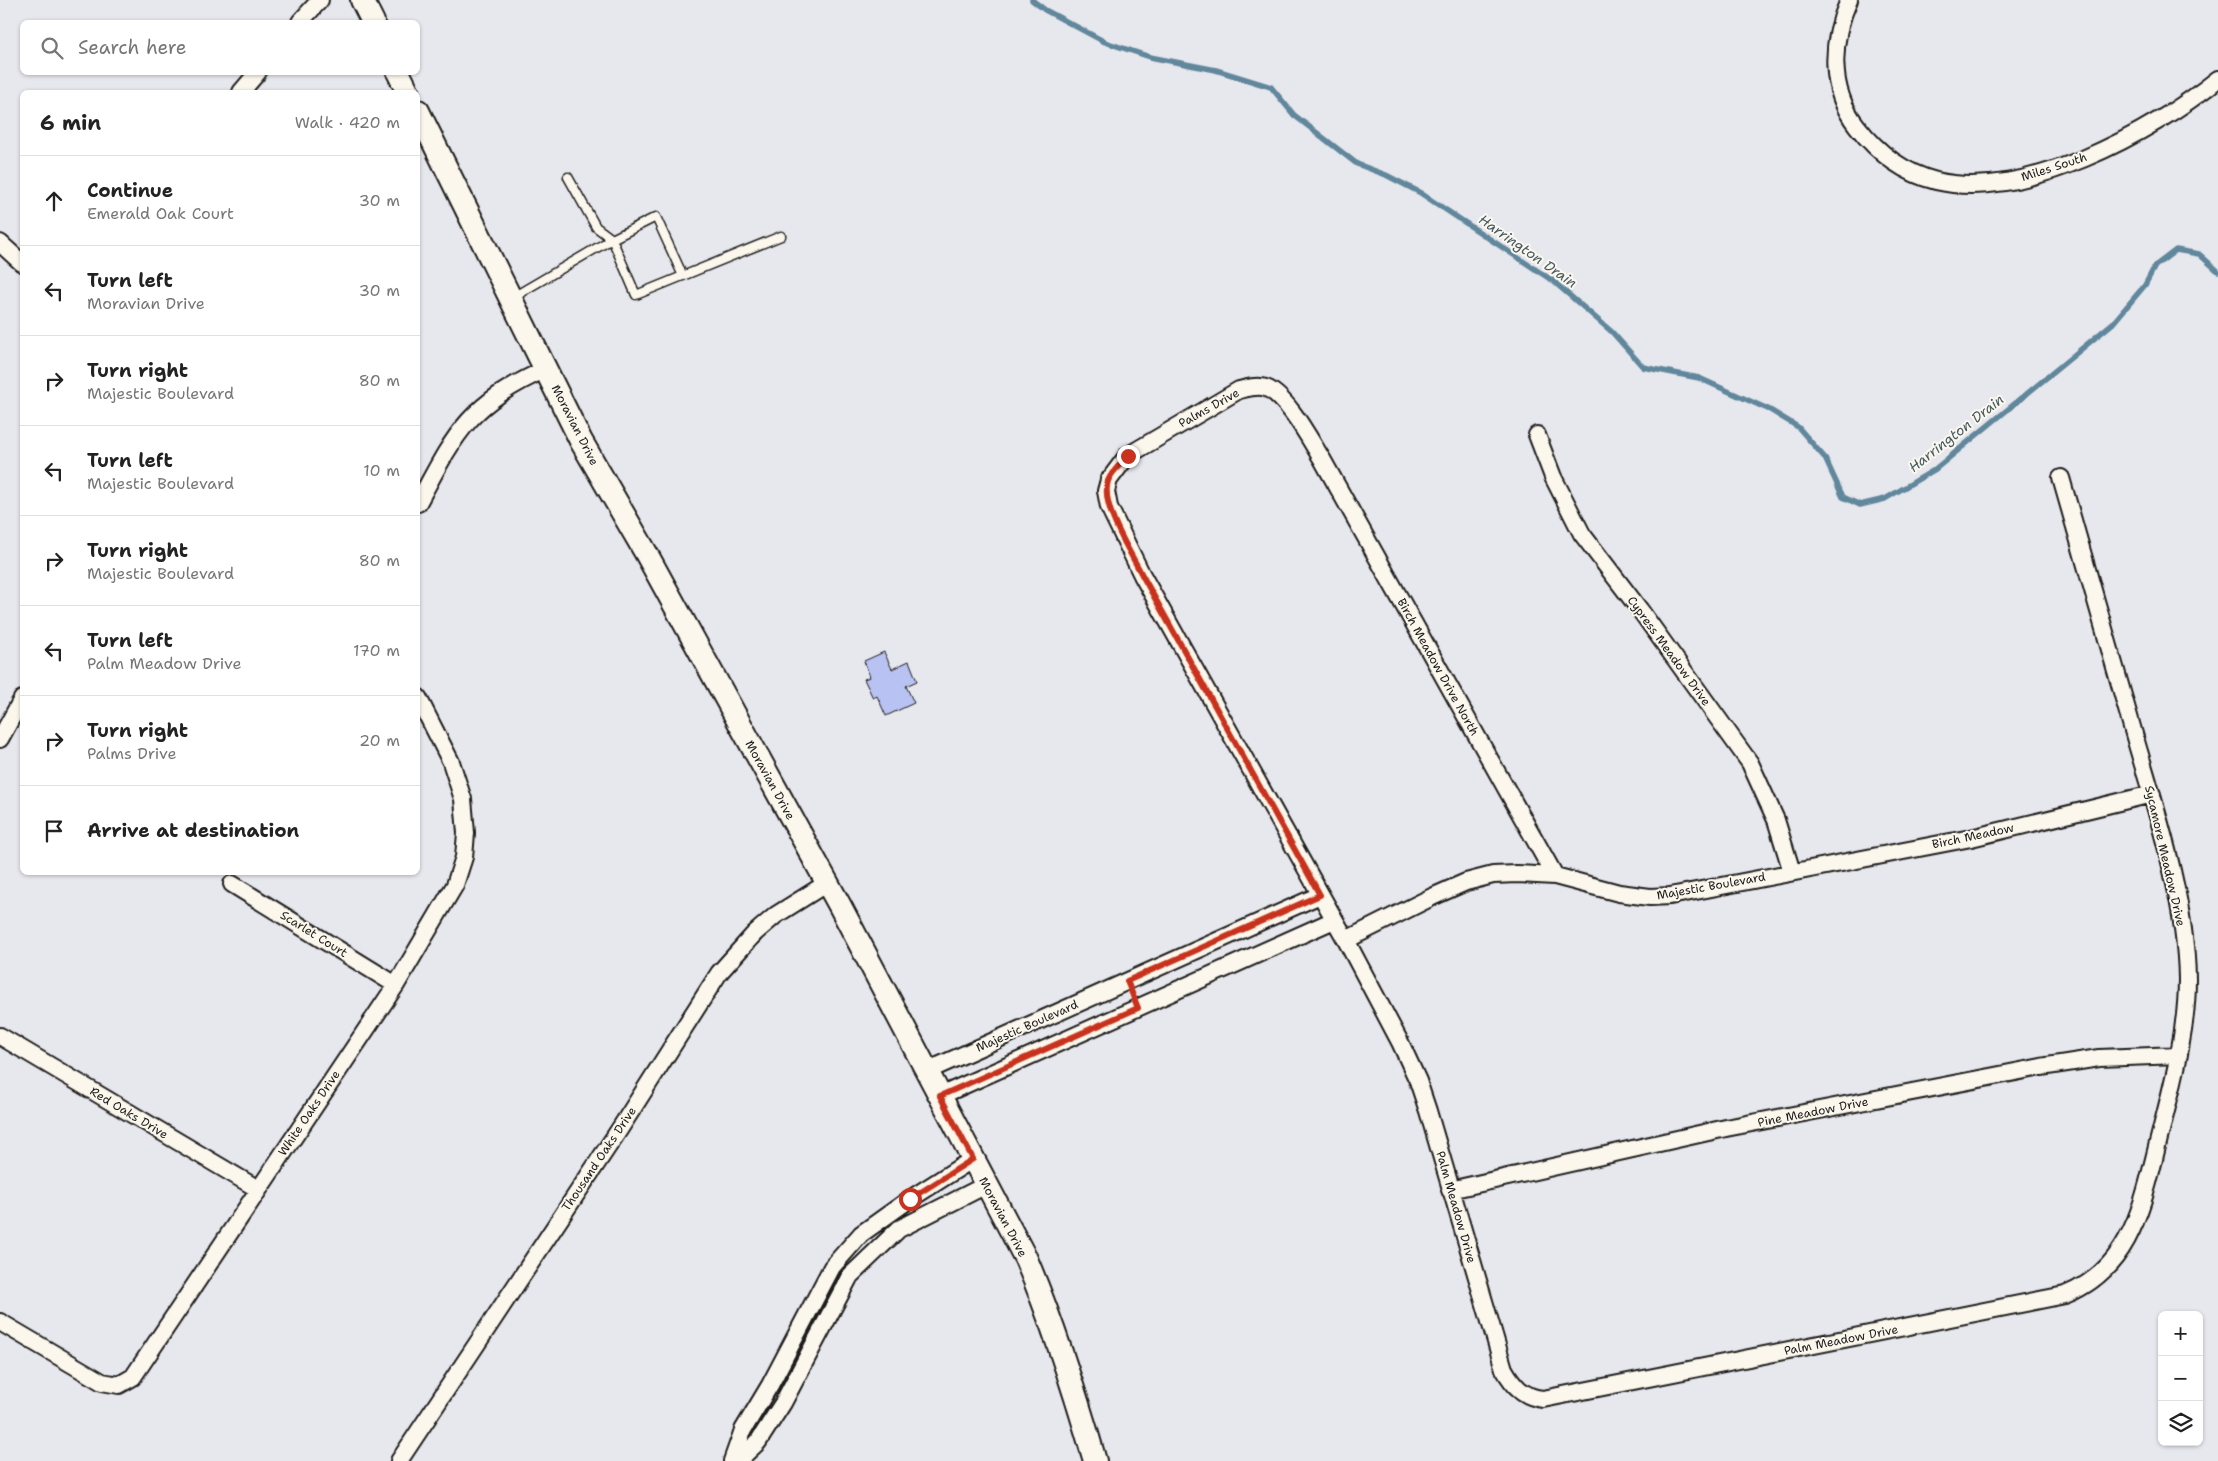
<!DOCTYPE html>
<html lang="en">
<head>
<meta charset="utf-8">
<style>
  :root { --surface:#fff; --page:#f2f2f2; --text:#222; --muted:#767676; --line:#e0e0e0 }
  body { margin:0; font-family:"Shantell Sans",sans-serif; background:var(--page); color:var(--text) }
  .controls { position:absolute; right:15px; bottom:15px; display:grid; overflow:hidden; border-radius:8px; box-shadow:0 1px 4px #0004 }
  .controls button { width:45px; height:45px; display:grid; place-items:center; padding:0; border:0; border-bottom:1px solid var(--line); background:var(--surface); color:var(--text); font:25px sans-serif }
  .stop { position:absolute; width:15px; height:15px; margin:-11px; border:4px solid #c8321e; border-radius:50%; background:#fff }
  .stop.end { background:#c8321e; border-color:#fff; box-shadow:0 1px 5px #0008 }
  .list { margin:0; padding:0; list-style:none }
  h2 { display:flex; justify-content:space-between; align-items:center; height:65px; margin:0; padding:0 20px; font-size:21px }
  h2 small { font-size:16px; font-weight:400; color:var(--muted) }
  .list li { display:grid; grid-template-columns:32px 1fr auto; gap:15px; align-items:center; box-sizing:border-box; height:90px; padding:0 20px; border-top:1px solid var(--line) }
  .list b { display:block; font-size:19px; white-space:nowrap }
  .list p { margin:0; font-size:16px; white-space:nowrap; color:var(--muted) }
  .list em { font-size:16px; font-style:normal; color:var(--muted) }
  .icon { flex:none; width:28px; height:28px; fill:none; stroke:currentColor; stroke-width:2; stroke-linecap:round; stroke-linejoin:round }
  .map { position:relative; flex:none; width:2218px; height:1461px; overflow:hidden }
  .search { position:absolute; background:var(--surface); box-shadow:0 1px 4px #0004; left:20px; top:20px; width:400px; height:55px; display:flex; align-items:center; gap:12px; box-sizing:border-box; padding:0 18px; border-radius:8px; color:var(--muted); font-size:19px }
  .panel { position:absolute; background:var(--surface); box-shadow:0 1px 4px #0004; left:20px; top:90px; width:400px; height:785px; border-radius:8px }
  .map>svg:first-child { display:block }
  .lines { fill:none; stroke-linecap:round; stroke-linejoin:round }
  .stream { stroke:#60879b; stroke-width:5.5 }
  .building { fill:#b8c2f3; stroke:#1c1c1c }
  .lane-casing { stroke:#1c1c1c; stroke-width:11 }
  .street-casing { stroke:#1c1c1c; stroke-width:20 }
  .secondary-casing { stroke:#1c1c1c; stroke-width:26 }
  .lane { stroke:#fbf7ec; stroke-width:8 }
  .street { stroke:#fbf7ec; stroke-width:16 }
  .secondary { stroke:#fbf7ec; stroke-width:22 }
  .route { stroke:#c8321e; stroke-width:6 }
  .labels { text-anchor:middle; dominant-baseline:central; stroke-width:4; stroke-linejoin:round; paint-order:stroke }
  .street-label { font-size:12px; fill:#1c1c1c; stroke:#fbf7ec }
  .water-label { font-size:14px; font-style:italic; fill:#445a66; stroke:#fbf7ec }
</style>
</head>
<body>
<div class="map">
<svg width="2218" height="1461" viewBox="0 0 2218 1461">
  <rect width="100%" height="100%" fill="#e7e7ee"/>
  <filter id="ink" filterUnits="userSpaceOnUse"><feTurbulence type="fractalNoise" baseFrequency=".02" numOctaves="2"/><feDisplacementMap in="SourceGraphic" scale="10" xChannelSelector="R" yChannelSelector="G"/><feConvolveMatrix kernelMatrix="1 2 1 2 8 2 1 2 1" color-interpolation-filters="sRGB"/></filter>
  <g filter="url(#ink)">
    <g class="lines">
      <!-- stream -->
      <path class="stream" d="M1032,0L1045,10L1105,42L1150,57L1216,70L1271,87L1294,115L1357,164L1386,175L1419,192L1553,281L1612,332L1643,367L1699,378L1770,410L1798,427L1825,458L1843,497L1860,505L1885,499L1934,470L2113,323L2145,285L2155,266L2176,250L2199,254L2218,271"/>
    </g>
    <!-- building -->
    <path class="building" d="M884,652L892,669L909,661L917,681L906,686L914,703L886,716L877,696L873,698L864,679L870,677L864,661Z"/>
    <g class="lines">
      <!-- lane casing -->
      <g class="lane-casing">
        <path id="lane" d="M568,177L596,227L612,239L656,217L683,276
          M513,297L612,239L636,295L781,236"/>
      </g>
      <!-- street casing -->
      <g class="street-casing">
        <path id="street" d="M1849,0C1831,40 1828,89 1857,126C1877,152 1904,173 1936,181C2024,202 2151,133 2218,79
          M300,22L320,0
          M241,92L258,72
          M0,243L22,263
          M1537,435L1553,477L1582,534L1640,610L1750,763L1776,820L1792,872
          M418,503C456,432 469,404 546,369
          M0,739L22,699
          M1555,876L1322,459C1310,440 1287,396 1266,388C1258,385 1248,388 1239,390L1127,456L1109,480L1106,491L1109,507L1142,575L1346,940L1400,1042L1418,1081L1428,1111L1504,1369C1513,1385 1523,1397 1543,1399L2065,1295C2125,1271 2140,1216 2154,1159C2168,1100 2187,1040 2187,979C2186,904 2159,819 2138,748C2113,658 2087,568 2061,478
          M232,884L396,985
          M1346,940L1432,897L1466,882L1493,875L1517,874L1555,876L1619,893L1650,897L1670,896L1971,838L2152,794
          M0,1036L258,1189
          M927,1071L1320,895
          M940,1096L1334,920
          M1450,1190L1726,1128L2041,1067L2099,1058L2179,1055
          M0,1322L102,1382L119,1385L133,1377L396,985L455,885L464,857L466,833L463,799L451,762L418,697
          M399,1461L619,1130L719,973L755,933L776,915L827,883
          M732,1461L743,1430L770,1385L832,1267L861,1234L910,1199L973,1159
          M738,1461L758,1442L783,1403L850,1276L899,1229L986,1185"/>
      </g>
      <!-- secondary casing -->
      <g class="secondary-casing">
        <path id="secondary" d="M362,0L373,22
          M398,72L408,92
          M418,111L581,441L646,553L840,906L1026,1259C1054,1325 1075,1392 1095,1461"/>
      </g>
      <!-- lane -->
      <use href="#lane" class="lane"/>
      <!-- street -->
      <use href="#street" class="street"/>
      <!-- secondary -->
      <use href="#secondary" class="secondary"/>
    </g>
  </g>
  <g class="lines" filter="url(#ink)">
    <!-- route -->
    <path class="route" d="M910,1199L973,1159L940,1096L1138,1008L1127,981L1320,895L1142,575C1131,553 1100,506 1108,481C1111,472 1121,464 1128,456"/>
  </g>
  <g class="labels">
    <!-- street labels -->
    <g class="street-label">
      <text transform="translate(2054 167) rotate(-18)">Miles South</text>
      <text transform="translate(1209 408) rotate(-29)">Palms Drive</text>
      <text transform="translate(575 425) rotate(63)">Moravian Drive</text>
      <text transform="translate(1669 651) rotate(54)">Cypress Meadow Drive</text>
      <text transform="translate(1438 667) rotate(61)">Birch Meadow Drive North</text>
      <text transform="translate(770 780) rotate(61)">Moravian Drive</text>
      <text transform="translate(1973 836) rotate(-12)">Birch Meadow</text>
      <text transform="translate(2165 856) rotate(77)">Sycamore Meadow Drive</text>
      <text transform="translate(1711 886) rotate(-10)">Majestic Boulevard</text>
      <text transform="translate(314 934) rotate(32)">Scarlet Court</text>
      <text transform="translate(1027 1026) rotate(-24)">Majestic Boulevard</text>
      <text transform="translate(1813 1112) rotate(-11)">Pine Meadow Drive</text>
      <text transform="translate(129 1113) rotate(31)">Red Oaks Drive</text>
      <text transform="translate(309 1113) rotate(-56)">White Oaks Drive</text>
      <text transform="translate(599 1159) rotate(-56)">Thousand Oaks Drive</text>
      <text transform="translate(1456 1207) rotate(74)">Palm Meadow Drive</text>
      <text transform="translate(1003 1217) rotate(62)">Moravian Drive</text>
      <text transform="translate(1841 1340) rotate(-11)">Palm Meadow Drive</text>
    </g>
    <!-- water labels -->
    <g class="water-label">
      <text transform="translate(1528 251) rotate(35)">Harrington Drain</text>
      <text transform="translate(1956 433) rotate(-38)">Harrington Drain</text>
    </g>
  </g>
</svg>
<div class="controls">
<button>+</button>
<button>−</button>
<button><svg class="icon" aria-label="layers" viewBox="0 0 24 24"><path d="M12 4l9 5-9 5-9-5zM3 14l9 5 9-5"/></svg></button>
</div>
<div class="stop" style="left:910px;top:1199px"></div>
<div class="stop end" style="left:1128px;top:456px"></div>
<div class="search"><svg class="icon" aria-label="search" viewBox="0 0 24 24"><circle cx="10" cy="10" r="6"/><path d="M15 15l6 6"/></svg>Search here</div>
<section class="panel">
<h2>6 min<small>Walk · 420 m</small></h2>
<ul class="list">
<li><svg class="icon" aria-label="ahead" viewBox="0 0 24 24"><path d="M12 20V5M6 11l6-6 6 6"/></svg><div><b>Continue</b><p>Emerald Oak Court</p></div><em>30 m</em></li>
<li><svg class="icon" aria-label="left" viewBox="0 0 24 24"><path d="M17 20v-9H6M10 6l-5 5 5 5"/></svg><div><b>Turn left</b><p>Moravian Drive</p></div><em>30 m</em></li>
<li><svg class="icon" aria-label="right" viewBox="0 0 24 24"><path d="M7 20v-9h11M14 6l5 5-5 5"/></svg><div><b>Turn right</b><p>Majestic Boulevard</p></div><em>80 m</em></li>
<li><svg class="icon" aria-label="left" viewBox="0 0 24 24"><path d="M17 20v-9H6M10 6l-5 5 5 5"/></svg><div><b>Turn left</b><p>Majestic Boulevard</p></div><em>10 m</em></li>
<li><svg class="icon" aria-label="right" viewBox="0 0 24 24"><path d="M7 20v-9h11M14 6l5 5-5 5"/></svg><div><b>Turn right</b><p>Majestic Boulevard</p></div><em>80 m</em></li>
<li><svg class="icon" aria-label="left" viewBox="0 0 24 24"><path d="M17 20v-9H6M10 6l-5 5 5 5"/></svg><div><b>Turn left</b><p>Palm Meadow Drive</p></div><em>170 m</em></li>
<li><svg class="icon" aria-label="right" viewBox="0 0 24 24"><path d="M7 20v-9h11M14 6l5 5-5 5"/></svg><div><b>Turn right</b><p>Palms Drive</p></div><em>20 m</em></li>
<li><svg class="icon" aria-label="arrive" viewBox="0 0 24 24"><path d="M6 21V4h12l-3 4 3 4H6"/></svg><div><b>Arrive at destination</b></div></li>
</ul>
</section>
</div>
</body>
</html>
